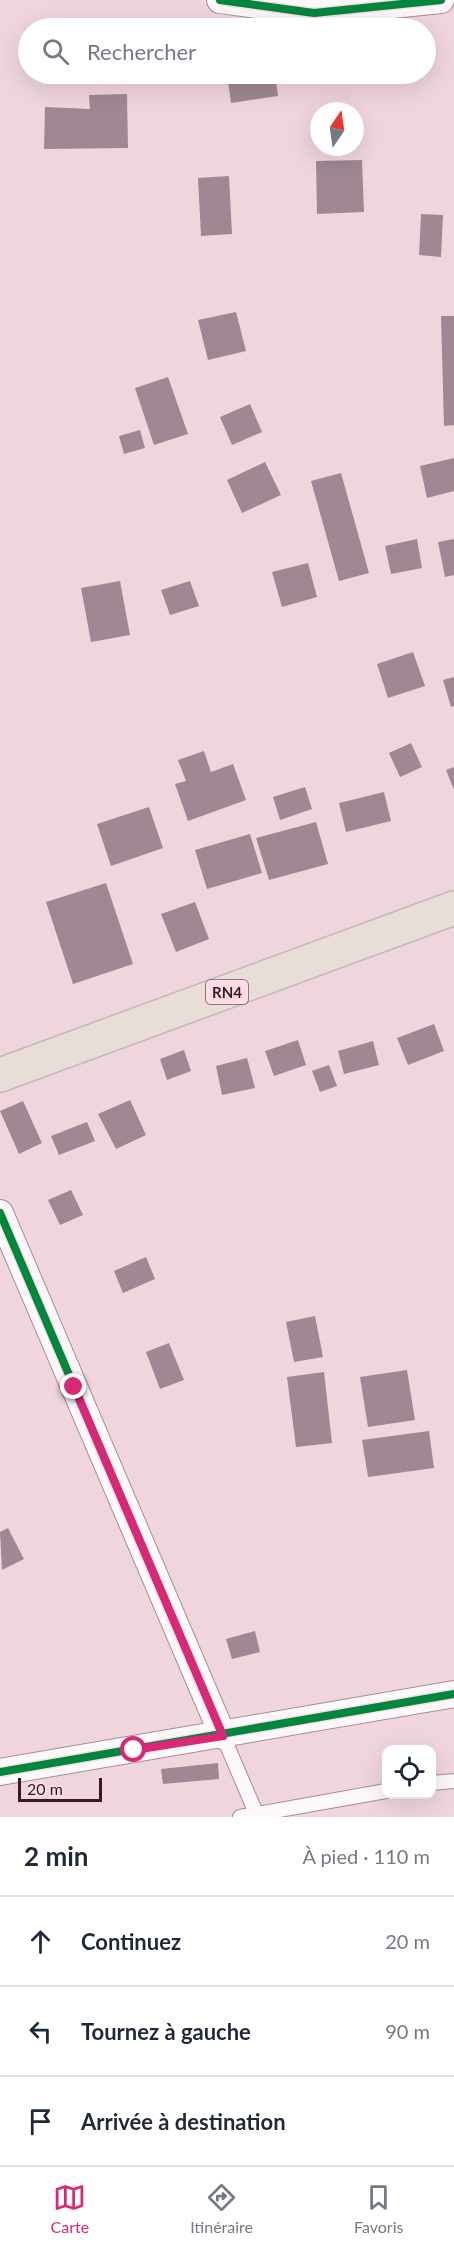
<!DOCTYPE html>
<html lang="fr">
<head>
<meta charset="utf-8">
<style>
  :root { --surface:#fff; --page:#f2f2f3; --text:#1f2937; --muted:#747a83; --line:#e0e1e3; --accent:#db2777 }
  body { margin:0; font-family:Lato,sans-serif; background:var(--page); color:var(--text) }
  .controls { position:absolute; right:18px; bottom:18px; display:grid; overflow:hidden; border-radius:12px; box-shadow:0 6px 24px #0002 }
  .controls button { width:54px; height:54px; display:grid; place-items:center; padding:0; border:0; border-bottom:2px solid var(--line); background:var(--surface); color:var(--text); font:30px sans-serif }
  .compass { position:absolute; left:310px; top:102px; width:54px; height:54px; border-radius:50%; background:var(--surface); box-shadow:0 6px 24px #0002; rotate:13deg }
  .scale { position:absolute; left:18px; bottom:15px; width:84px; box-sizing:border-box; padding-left:6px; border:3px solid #371a24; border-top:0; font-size:16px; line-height:21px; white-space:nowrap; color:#371a24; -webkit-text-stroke:4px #fedce5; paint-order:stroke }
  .stop { position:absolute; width:18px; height:18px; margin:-14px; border:4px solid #db2777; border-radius:50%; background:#fff }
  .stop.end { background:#db2777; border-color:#fff; box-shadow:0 2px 6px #0008 }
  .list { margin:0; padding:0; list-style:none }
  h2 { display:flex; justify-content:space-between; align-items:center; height:78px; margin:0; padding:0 24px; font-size:26px }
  h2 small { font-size:20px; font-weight:400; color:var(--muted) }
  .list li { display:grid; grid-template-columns:39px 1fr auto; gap:18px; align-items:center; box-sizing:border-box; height:90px; padding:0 24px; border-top:2px solid var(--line) }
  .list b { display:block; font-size:22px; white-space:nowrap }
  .list em { font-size:20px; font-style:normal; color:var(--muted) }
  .icon { flex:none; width:33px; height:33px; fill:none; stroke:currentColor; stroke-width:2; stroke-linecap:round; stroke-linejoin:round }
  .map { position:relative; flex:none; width:454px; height:1817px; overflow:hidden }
  .search { position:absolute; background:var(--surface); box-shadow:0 6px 24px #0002; left:18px; right:18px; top:18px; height:66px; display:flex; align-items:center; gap:15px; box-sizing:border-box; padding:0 21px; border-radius:33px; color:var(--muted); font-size:22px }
  .sheet { height:348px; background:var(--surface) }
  nav { display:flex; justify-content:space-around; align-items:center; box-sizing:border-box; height:84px; border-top:2px solid var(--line); background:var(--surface); font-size:16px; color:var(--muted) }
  nav a { display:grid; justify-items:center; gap:3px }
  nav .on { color:var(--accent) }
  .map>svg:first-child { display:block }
  .building { fill:#9f8893 }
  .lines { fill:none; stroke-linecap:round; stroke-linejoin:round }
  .service-casing { stroke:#a68d95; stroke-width:16 }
  .minor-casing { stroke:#a68d95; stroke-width:28 }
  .trunk-casing { stroke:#c6b5bb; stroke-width:36 }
  .service { stroke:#fdf9fa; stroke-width:14 }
  .minor { stroke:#fdf9fa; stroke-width:26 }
  .trunk { stroke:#e8ded8; stroke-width:33 }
  .cycleway-casing { stroke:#fedce5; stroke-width:11 }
  .cycleway { stroke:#00873e; stroke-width:8 }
  .route { stroke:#db2777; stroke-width:8 }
  .labels { text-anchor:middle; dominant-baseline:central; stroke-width:6; stroke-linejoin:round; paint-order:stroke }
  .shield { fill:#fedce5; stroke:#73545e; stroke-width:1.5 }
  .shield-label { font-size:15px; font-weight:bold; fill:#371a24 }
</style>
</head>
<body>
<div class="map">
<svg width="454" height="1817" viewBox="0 0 454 1817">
  <rect width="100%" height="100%" fill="#f0d5dd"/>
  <!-- building -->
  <path class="building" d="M227,74H275L278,96L231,103Z
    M127,94L128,148L44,149L45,107L90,109L89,95Z
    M362,160L364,212L317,214L316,161Z
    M229,176L232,234L201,236L198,178Z
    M421,214L443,215L441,257L419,255Z
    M236,312L246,351L208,360L198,320Z
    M441,316H454V425L444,426Z
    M168,377L188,434L154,445L135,388Z
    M250,404L262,432L232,445L220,417Z
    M140,430L145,448L124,454L119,436Z
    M454,458V491L427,498L420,466Z
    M265,462L281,495L242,513L227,480Z
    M341,473L369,573L339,581L311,481Z
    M417,539L422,568L391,574L385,546Z
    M454,539V575L445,577L438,542Z
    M308,563L317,597L282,607L272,572Z
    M120,581L130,635L91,642L81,588Z
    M190,581L199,606L170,615L161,590Z
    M413,652L425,686L388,698L377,664Z
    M454,677V706L451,707L443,680Z
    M411,743L422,767L400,777L389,753Z
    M204,751L211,772L233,764L246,800L188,821L175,784L186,781L178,760Z
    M454,767V790L446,770Z
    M305,787L312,809L280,820L273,797Z
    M384,792L391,821L346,832L339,803Z
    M149,807L163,848L111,866L97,824Z
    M316,822L328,864L269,880L256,838Z
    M250,834L262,873L207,889L195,850Z
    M106,883L133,964L73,984L46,902Z
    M195,902L209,939L176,952L161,914Z
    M434,1024L444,1051L408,1065L397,1038Z
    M298,1040L306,1065L274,1076L265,1051Z
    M373,1041L379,1065L344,1074L338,1051Z
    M184,1050L191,1071L167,1080L160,1059Z
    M247,1058L255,1088L222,1095L216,1066Z
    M329,1065L337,1086L320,1092L312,1071Z
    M130,1100L146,1135L116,1149L98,1114Z
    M23,1101L42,1143L19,1154L0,1111Z
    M87,1122L95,1141L59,1155L51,1136Z
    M71,1190L83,1215L60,1225L48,1200Z
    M146,1257L155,1279L123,1293L114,1271Z
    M315,1316L323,1357L294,1362L286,1322Z
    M169,1343L184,1380L160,1389L146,1352Z
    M407,1370L415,1420L368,1427L360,1377Z
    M324,1372L332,1443L296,1447L287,1377Z
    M429,1431L434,1468L368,1477L362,1440Z
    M8,1528L24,1559L2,1570L0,1532Z
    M255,1631L260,1652L232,1659L226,1639Z
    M218,1763L219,1779L163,1784L161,1769Z"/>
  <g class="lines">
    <!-- service casing -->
    <g class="service-casing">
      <path id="service" d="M223,1736L256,1813
        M432,1783L454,1781
        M240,1817L386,1791"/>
    </g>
    <!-- minor casing -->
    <g class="minor-casing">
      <path id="minor" d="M220,0L314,13L441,0
        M0,1213L223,1736
        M0,1772L454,1694"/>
    </g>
    <!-- trunk casing -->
    <g class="trunk-casing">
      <path id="trunk" d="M0,1075L454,908"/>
    </g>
    <!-- service -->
    <use href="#service" class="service"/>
    <!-- minor -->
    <use href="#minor" class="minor"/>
    <!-- trunk -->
    <use href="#trunk" class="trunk"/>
    <!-- cycleway casing -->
    <g class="cycleway-casing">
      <path id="cycleway" d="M220,0L314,13L441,0
        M0,1213L223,1736
        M0,1772L454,1694"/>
    </g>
    <!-- cycleway -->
    <use href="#cycleway" class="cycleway"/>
  </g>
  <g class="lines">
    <!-- route -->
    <path class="route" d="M74,1387L223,1736L134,1750"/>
  </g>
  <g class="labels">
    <!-- shield labels -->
    <rect class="shield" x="206" y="980" width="42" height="24" rx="4.5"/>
    <g class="shield-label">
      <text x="227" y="992">RN4</text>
    </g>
  </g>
</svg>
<div class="controls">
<button><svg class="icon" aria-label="locate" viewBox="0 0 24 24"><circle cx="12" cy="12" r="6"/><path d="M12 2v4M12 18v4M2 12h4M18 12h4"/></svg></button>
</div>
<svg class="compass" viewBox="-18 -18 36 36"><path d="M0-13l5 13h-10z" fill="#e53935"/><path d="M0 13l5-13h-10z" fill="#747a83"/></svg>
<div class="scale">20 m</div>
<div class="stop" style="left:134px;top:1750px"></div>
<div class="stop end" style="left:74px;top:1387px"></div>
<div class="search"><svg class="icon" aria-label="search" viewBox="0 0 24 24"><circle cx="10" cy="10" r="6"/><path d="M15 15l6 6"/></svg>Rechercher</div>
</div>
<section class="sheet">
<h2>2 min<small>À pied · 110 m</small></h2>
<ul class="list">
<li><svg class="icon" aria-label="ahead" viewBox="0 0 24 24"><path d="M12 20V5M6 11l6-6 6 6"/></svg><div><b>Continuez</b></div><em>20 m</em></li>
<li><svg class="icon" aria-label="left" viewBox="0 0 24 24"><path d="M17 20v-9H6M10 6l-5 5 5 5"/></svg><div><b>Tournez à gauche</b></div><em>90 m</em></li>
<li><svg class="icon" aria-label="arrive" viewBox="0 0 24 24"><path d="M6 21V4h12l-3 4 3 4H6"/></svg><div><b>Arrivée à destination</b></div></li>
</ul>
</section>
<nav>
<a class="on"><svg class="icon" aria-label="map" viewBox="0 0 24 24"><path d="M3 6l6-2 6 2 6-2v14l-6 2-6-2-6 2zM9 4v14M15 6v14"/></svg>Carte</a>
<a><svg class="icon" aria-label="directions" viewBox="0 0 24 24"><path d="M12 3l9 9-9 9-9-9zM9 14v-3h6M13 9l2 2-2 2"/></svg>Itinéraire</a>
<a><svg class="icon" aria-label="saved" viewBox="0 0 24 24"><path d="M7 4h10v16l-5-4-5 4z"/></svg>Favoris</a>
</nav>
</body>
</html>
